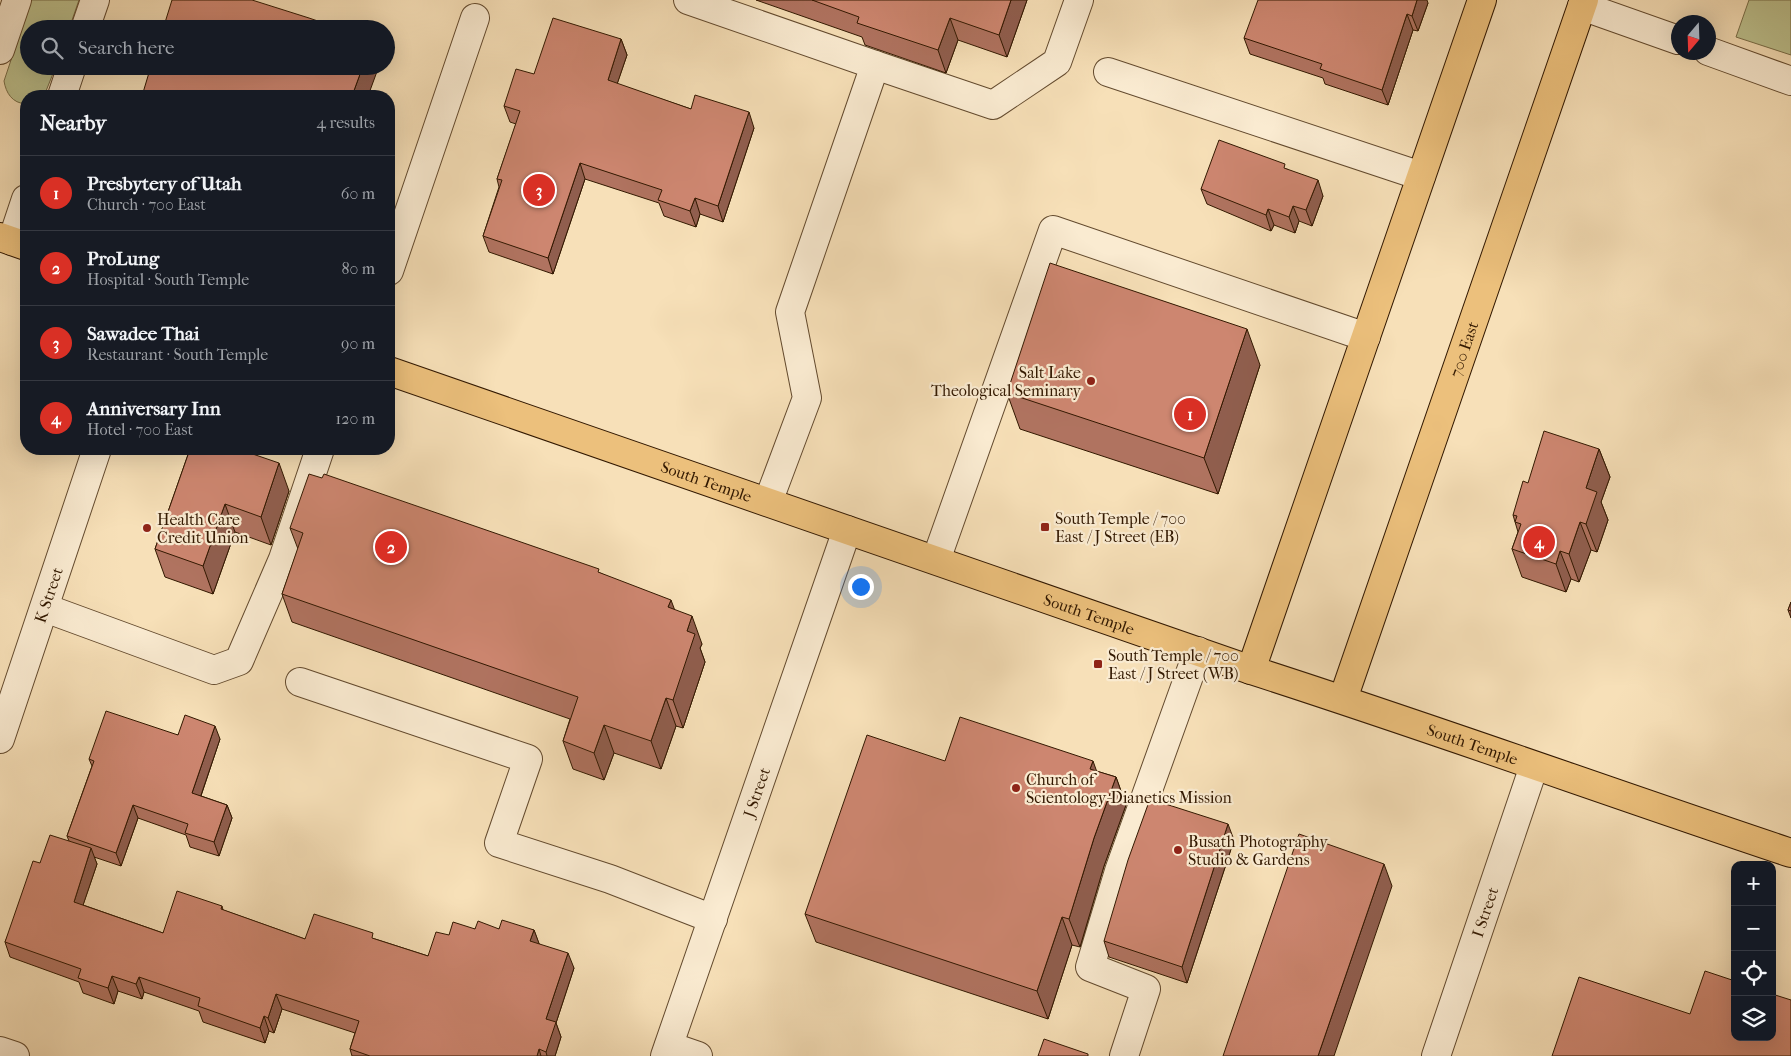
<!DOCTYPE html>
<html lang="en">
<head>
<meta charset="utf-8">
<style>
  :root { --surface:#171b24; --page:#20242c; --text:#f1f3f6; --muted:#9ea1a6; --line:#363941; --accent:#d93025 }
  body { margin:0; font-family:"IM FELL French Canon",serif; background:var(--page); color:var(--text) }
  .controls { position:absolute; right:15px; bottom:15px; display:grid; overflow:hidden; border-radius:10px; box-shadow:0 5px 20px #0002 }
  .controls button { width:45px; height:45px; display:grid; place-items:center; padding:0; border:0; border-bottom:1px solid var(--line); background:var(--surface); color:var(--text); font:25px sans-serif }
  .compass { position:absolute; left:1671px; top:15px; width:45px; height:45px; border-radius:50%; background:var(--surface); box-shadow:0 5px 20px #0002; rotate:199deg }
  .you { position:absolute; left:860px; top:586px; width:18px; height:18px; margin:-12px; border:4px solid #fff; border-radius:50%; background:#1a73e8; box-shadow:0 0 0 8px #1a73e833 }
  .badge { display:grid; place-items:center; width:32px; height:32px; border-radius:50%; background:var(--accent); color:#fff; font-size:16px; font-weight:700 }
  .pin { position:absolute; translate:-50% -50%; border:2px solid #fff; box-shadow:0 1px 5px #0006 }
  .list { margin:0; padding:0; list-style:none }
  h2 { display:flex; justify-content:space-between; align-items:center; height:65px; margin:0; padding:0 20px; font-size:21px }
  h2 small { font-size:16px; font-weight:400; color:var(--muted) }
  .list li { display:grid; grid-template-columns:32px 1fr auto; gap:15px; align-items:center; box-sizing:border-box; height:75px; padding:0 20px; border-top:1px solid var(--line) }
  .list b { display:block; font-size:19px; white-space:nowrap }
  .list p { margin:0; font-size:16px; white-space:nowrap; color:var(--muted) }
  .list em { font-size:16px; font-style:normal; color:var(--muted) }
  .icon { flex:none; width:28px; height:28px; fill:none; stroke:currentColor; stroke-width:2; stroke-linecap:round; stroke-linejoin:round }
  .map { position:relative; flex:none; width:1791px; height:1056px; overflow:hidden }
  .search { position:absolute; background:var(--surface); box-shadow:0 5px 20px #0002; left:20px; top:20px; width:375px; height:55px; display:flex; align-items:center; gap:12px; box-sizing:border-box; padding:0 18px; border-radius:28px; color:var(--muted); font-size:19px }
  .panel { position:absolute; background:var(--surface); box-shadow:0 5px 20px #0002; left:20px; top:90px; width:375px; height:365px; border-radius:20px }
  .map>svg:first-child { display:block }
  .green { fill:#bdc28f; stroke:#786d48 }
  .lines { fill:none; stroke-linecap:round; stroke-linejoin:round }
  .minor-casing { stroke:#634a2e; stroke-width:30 }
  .major-casing { stroke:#321800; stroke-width:30 }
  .minor { stroke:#faebd1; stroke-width:28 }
  .major { stroke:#ecc07c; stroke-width:28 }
  .wall { fill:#b07360; stroke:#321800 }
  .shaded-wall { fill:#905e4e; stroke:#321800 }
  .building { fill:#cd8670; stroke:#321800 }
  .poi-dot { fill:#8f2418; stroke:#faebd1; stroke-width:2 }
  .labels { text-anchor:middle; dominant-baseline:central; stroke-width:4.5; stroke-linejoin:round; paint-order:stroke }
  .street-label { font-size:16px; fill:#321800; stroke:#faebd1 }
  .poi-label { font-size:16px; fill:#321800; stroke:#faebd1; text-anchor:start }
</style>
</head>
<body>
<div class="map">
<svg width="1791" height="1056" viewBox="0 0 1791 1056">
  <rect width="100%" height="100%" fill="#f7e0b8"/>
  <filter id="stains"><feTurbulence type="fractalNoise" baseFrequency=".004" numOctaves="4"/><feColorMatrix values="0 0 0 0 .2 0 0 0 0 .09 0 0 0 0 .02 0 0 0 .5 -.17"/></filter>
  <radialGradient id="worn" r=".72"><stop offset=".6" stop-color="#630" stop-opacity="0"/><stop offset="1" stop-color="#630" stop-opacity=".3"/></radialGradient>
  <!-- green -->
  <path class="green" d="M31,0H79L69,29H29V66H56L44,96H26V104C12,103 6,93 4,81Z
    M1749,0H1791V55L1736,37Z"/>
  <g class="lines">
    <!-- minor casing -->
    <g class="minor-casing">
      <g id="minor">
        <path d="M688,0L875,65L790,312L807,398L768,502"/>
        <path d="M1582,6L1678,40"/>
        <path d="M85,29L95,0"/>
        <path d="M0,50L17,0"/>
        <path d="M1708,51L1791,81"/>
        <path d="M875,65L993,105L1057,62L1079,0"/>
        <path d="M1108,72L1421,176"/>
        <path d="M62,96L72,66"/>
        <path d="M12,241L26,199"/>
        <path d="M389,271L475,18"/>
        <path d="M936,560L1053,230L1366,337"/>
        <path d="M45,608L214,670L239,661L283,559L320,449"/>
        <path d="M300,682L528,759L499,843L610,879L713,919"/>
        <path id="s1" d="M0,739L97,449"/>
        <path d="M669,1046L698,1056"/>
        <path d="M0,1051L15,1056"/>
        <path id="s2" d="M665,1056L847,530"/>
        <path d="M1124,1056L1146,989L1090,967L1119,871L1198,651"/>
        <path id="s3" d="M1436,1056L1534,766"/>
      </g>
    </g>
    <!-- major casing -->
    <g class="major-casing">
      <g id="major">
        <path d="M0,237L26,246"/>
        <path id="s4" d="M389,371L1251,670C1432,728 1611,793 1791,853"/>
        <path d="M1251,670L1482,0"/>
        <path id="s5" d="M1343,699L1584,0"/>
      </g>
    </g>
    <!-- minor -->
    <use href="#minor" class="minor"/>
    <!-- major -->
    <use href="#major" class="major"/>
  </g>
  <!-- wall -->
  <path class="wall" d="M756,0H1027L1007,57L958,40L946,73L865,45L862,37Z
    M1428,3L1418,31L1413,30L1388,105L1325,84L1323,78L1250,54L1244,38Z
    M621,39L627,55L617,84L691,109L754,128L723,222L700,214L696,227L664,216L659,203L585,179L553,274L489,252L483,236L499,187L497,179L516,124L510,122L504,106L534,74Z
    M1287,169L1323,196L1312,226L1299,221L1295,233L1274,225L1271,231L1207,204L1201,189Z
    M1260,365L1218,494L1020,429L1007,393Z
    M190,449L289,491L271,545L235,532L213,594L165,577L155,549Z
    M1599,449L1610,477L1601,502L1608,520L1597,552L1591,550L1579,582L1571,579L1566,592L1522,577L1512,549L1518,532L1513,515Z
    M290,528L600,573L674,609L702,644L700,648L705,662L683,728L676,726L661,769L614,753L604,780L573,769L563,741L570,719L292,622L282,594L298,549Z
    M1791,602V618L1788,610Z
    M178,735L220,739L201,796L227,805L232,818L219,856L190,847L186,835L138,818L121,866L94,857L97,864L83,905L163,933L222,906L223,910L305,939H375L428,956L449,935L475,929H499L534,930L539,944L574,968L556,1023L561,1037L555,1056H352L350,1049L355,1033L282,1009L274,1033L269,1031L265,1043L203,1022L199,1011L144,992L142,999L118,991L114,1004L83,993L79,982L10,957L5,942L40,863L69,841L67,836L92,766L89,759Z
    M945,761L1096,771L1116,777L1126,805L1104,866L1080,947L1072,945L1048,1019L816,942L805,914Z
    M1234,840L1187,983L1109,957L1104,941Z"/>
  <!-- shaded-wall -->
  <path class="shaded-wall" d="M1011,0H1027L1007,57L999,35Z
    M1417,0H1427L1428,3L1418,31L1412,16Z
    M1407,14L1413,30L1388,105L1382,90Z
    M950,18L958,40L946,73L938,50Z
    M621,39L627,55L613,96L608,80Z
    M363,66H379L368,96H352Z
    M749,112L754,128L723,222L718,206Z
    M580,163L585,179L553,274L548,258Z
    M1318,180L1323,196L1312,226L1306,210Z
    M695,198L700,214L696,227L690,211Z
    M1293,206L1299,221L1295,233L1289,217Z
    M1268,209L1274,225L1271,231L1266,215Z
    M1247,329L1260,365L1218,494L1204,458Z
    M1599,449L1610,477L1601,502L1608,520L1597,552L1586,524V488Z
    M279,463L289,491L271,545L261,517Z
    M225,504L235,532L213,594L203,566Z
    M1580,522L1591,550L1579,582L1569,554Z
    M1560,551L1571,579L1566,592L1556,564Z
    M671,600L681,627L668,607Z
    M692,616L702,644L700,648L705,662L683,728L673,700L687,631Z
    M666,698L676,726L661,769L651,741Z
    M604,725L614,753L604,780L594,753Z
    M215,726L220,739L197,807L192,793Z
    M1093,761L1103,789L1090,769Z
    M1116,777L1126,805L1104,866L1080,947L1069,919L1094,838Z
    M133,805L138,818L121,866L116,853Z
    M227,805L232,818L219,856L214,842Z
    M1228,824L1234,840L1187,983L1182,967Z
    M91,848L97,864L79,917L74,902Z
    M1384,864L1392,886L1334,1056H1318Z
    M1062,917L1072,945L1048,1019L1037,991Z
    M534,930L540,946L530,941Z
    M568,953L574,968L556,1023L561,1037L555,1056H547L546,1052V1019Z
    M112,976L118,991L114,1004L108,988Z
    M139,977L144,992L142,999L136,984Z
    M276,994L282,1009L274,1033L268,1018Z
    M264,1016L269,1031L265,1043L260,1028Z
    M539,1049L541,1056H537Z"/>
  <!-- building -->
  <path class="building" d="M172,0H252L309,18L341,29H163Z
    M812,0H1011L999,35L950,18L938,50L857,23L859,17Z
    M1258,0H1417L1412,16L1407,14L1382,90L1320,69L1322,64L1244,38Z
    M553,18L621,39L608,80L691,109L695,95L749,112L718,206L695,198L690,211L658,200L662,190L580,163L548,258L483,236L502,180L497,179L520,111L504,106L516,69L534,74Z
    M151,66H363L352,96H142Z
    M1219,140L1285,164L1284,168L1318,180L1306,210L1293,206L1289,217L1268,209L1266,215L1201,189Z
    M1050,263L1247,329L1204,458L1007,393Z
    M1544,431L1599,449L1586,488L1597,492L1586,524L1580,522L1569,554L1560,551L1556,564L1512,549L1521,524L1515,522L1517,516L1513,515L1523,481L1528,483Z
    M190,449H238L279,463L261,517L225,504L203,566L155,549Z
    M309,474L322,478L324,474L599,569L598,572L671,600L668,607L692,616L687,631L695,634L673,700L666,698L651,741L604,725L594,753L563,741L578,697L282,594L303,533L290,528Z
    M1791,602V611L1788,610Z
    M106,711L178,735L185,715L215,726L192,793L227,805L214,842L185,833L188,824L133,805L116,853L67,836L94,761L89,759Z
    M960,717L1093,761L1090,769L1116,777L1094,838L1069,919L1062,917L1037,991L805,914L867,735L945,761Z
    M1150,799L1228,824L1182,967L1104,941L1128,860Z
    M1299,834L1384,864L1318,1056H1223Z
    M50,835L91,848L74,902L163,933L177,891L222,906L221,909L305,939L314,914L373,933L372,938L428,956L436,932L449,935L453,922L475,929L478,921L499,929L502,920L534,930L530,941L568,953L546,1019L556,1022L546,1052L539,1049L537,1056H370L350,1049L359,1021L276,994L268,1018L264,1016L260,1028L198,1006L200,998L139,977L136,984L112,976L108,988L78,978L81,969L5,942L33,861L40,863Z
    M1705,971L1735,981V1037H1772V994L1791,1000V1056H1552L1579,977L1690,1014Z
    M1044,1039L1088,1054V1056H1038Z"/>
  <!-- markers -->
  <g class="poi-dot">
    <circle cx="1091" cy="381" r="5"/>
    <rect x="1040" y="522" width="10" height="10" rx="2.5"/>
    <circle cx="147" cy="528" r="5"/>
    <rect x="1093" y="659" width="10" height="10" rx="2.5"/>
    <circle cx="1016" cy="788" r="5"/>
    <circle cx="1178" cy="850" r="5"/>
  </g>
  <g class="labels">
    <!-- street labels -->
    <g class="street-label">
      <text stroke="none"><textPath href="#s5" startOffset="370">700 East</textPath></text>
      <text stroke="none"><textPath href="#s4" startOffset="336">South Temple</textPath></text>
      <text stroke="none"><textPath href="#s1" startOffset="152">K Street</textPath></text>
      <text stroke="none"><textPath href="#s4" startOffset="741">South Temple</textPath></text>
      <text stroke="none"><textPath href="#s4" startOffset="1146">South Temple</textPath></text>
      <text stroke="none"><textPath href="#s2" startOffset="279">J Street</textPath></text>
      <text stroke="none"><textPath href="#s3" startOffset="152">I Street</textPath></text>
    </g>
    <!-- poi labels -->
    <g class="poi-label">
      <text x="1081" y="372" text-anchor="end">Salt Lake<tspan x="1081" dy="18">Theological Seminary</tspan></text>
      <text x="1055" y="518">South Temple / 700<tspan x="1055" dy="18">East / J Street (EB)</tspan></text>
      <text x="157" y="519">Health Care<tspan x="157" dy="18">Credit Union</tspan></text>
      <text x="1108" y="655">South Temple / 700<tspan x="1108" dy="18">East / J Street (WB)</tspan></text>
      <text x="1026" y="779">Church of<tspan x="1026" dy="18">Scientology-Dianetics Mission</tspan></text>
      <text x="1188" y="841">Busath Photography<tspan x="1188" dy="18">Studio &amp; Gardens</tspan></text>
    </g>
  </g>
  <rect width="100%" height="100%" filter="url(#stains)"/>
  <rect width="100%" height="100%" fill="url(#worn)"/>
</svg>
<div class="controls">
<button>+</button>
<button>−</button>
<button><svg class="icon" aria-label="locate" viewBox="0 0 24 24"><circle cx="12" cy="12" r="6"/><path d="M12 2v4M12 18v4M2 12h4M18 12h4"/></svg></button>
<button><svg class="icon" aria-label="layers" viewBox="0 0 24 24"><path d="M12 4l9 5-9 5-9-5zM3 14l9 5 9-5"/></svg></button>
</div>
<svg class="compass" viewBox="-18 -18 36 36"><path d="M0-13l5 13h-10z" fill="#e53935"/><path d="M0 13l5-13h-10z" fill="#9ea1a6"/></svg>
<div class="you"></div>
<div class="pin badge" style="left:1190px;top:414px">1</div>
<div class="pin badge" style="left:391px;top:547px">2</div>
<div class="pin badge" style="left:539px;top:190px">3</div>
<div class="pin badge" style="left:1539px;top:542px">4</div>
<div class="search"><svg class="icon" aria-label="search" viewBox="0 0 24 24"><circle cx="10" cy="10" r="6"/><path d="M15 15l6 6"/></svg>Search here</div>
<section class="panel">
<h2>Nearby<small>4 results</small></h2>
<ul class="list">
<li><span class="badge">1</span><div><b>Presbytery of Utah</b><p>Church · 700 East</p></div><em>60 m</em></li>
<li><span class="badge">2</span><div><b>ProLung</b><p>Hospital · South Temple</p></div><em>80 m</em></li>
<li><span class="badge">3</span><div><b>Sawadee Thai</b><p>Restaurant · South Temple</p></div><em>90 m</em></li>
<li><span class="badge">4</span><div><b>Anniversary Inn</b><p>Hotel · 700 East</p></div><em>120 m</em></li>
</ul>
</section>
</div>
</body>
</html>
